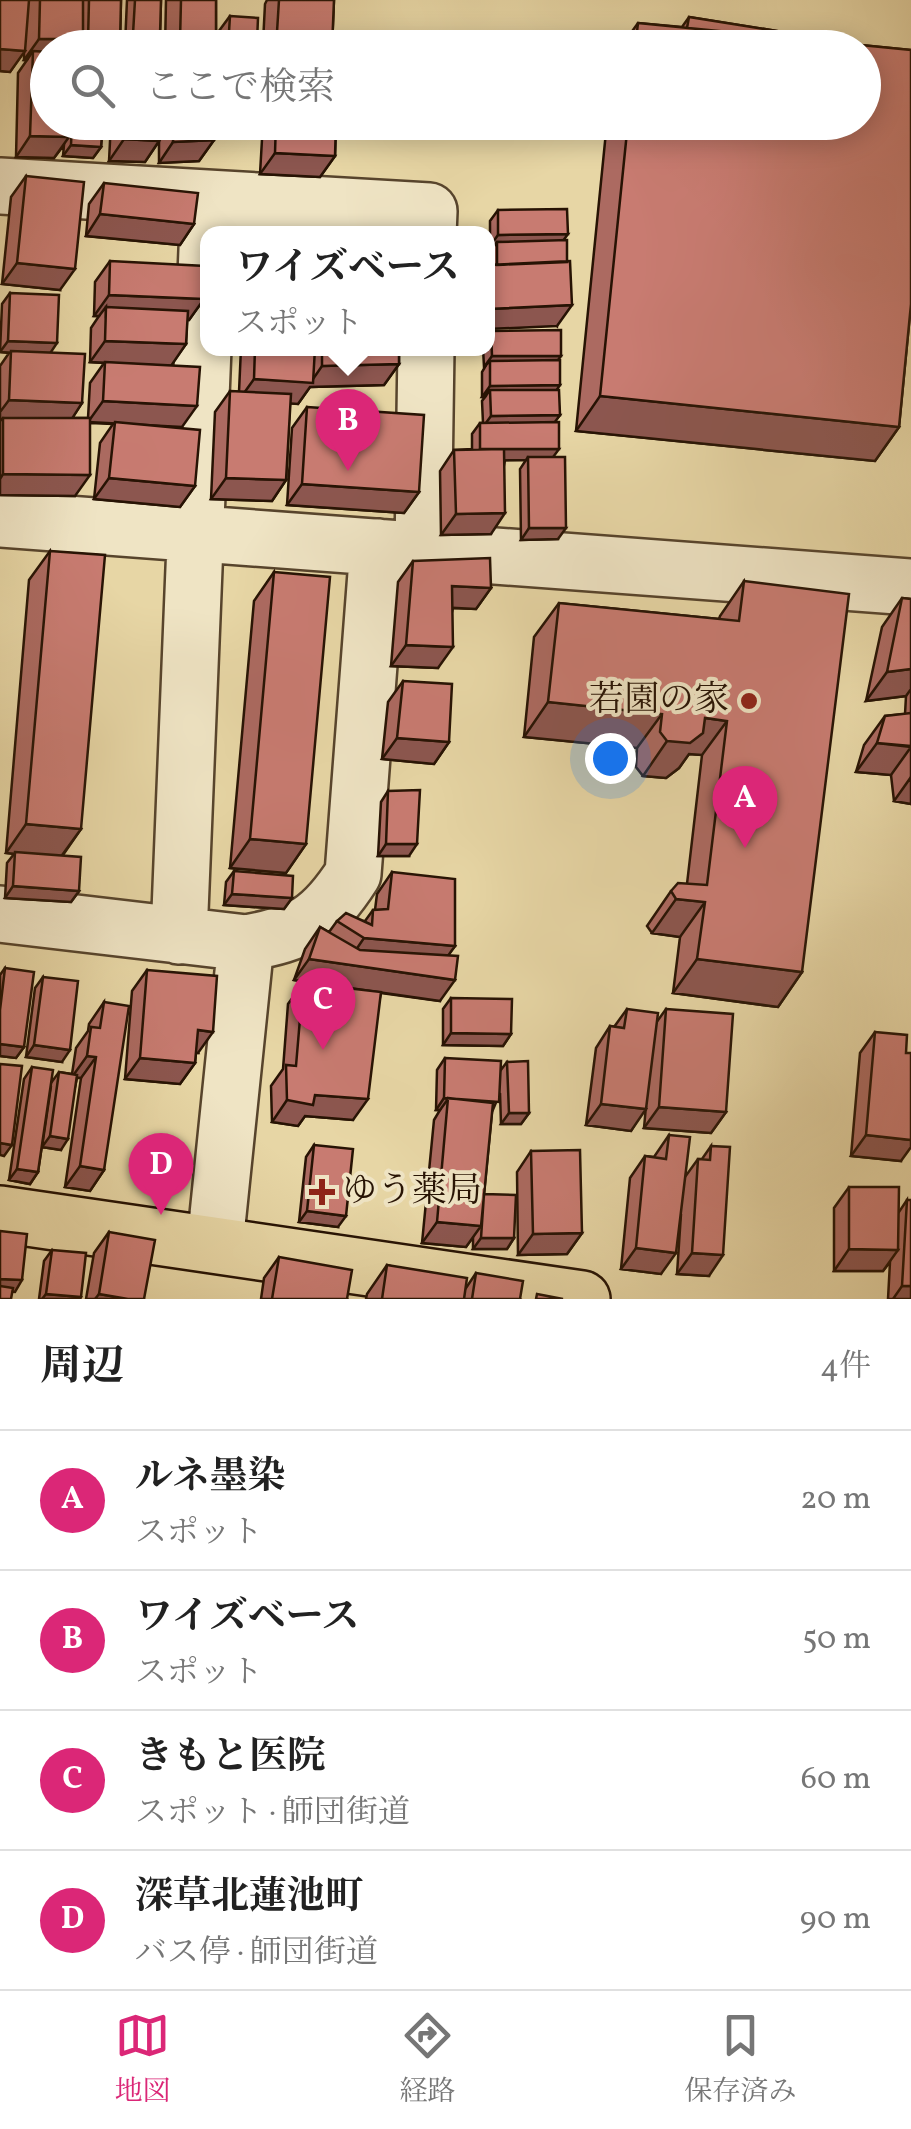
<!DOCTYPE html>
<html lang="ja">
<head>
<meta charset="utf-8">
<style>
  :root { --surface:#fff; --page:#f2f2f2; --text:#222; --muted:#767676; --line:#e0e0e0; --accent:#db2777 }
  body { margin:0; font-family:Vollkorn,"Noto Serif JP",serif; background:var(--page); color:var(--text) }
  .you { position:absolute; left:610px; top:758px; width:35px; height:35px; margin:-25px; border:8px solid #fff; border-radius:50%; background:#1a73e8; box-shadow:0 0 0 15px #1a73e833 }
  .badge { display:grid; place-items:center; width:65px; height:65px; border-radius:50%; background:var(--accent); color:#fff; font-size:32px; font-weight:700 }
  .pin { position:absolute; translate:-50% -82px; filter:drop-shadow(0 2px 5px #0008) }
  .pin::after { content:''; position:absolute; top:52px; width:35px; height:30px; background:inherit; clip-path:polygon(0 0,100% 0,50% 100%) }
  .popup { position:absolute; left:200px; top:226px; width:295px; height:130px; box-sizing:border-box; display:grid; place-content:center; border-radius:20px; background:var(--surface); filter:drop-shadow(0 2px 8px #0005); font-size:32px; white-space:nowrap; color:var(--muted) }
  .popup b { font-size:38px; color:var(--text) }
  .popup::after { content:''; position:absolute; left:50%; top:100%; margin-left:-20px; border:20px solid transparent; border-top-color:var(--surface) }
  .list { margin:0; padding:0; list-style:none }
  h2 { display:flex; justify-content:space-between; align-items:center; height:130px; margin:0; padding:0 40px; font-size:42px }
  h2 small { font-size:32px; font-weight:400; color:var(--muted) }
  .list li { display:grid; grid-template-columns:65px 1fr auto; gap:30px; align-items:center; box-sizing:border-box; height:140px; padding:0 40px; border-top:2px solid var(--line) }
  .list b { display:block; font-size:38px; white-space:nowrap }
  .list p { margin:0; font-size:32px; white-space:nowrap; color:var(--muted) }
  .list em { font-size:32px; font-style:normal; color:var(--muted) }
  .icon { flex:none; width:55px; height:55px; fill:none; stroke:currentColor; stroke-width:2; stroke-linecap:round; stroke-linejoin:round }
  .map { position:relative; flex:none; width:911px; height:1299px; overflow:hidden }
  .search { position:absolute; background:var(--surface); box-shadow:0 5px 25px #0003; left:30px; right:30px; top:30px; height:110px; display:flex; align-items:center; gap:25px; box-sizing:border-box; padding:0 35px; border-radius:55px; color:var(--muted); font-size:38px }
  .sheet { height:690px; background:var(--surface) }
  nav { display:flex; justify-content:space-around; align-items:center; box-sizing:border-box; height:140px; border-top:2px solid var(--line); background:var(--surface); font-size:28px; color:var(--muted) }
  nav a { display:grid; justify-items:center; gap:5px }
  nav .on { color:var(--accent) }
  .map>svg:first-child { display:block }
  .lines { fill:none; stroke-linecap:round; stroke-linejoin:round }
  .minor-casing { stroke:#57442c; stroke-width:60 }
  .major-casing { stroke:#271304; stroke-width:60 }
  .minor { stroke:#efe4c4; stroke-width:55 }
  .major { stroke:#e7d6a5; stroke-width:55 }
  .wall { fill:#ac6a61; stroke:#271304; stroke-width:2.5 }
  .shaded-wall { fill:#8c564f; stroke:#271304; stroke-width:2.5 }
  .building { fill:#c87b71; stroke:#271304; stroke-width:2.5 }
  .poi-dot { fill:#8f2418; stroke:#efe4c4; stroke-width:4 }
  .labels { text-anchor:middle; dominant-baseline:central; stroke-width:8; stroke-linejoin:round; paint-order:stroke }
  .poi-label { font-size:35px; fill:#271304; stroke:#efe4c4; text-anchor:end }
</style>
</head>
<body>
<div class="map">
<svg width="911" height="1299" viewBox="0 0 911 1299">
  <rect width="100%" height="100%" fill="#e7d6a5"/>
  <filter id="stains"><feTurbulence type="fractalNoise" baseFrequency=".002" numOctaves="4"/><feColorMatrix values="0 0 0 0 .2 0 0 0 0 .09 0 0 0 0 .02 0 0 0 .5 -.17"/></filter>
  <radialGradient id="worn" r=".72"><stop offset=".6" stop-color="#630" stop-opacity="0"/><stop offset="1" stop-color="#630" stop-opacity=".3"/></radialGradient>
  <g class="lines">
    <!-- minor casing -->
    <g class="minor-casing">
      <path id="minor" d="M0,186L429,211L428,234
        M0,519L911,587
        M423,551L426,348
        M0,914L246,943L215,1244
        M179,936L209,201
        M246,943C302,933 322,922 353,874L378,547"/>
    </g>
    <!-- major casing -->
    <g class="major-casing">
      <path id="major" d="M0,1214L582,1299"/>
    </g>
    <!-- minor -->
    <use href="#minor" class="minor"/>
    <!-- major -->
    <use href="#major" class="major"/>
  </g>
  <!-- wall -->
  <path class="wall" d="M0,0H121L120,42L116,48H80L81,43L77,48H48V122H103L101,147L93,158L63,156L64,145L54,158L16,157L18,73L27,60H24V51L10,72L0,71Z
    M127,0H161L160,35L152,46L125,45Z
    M166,0H216V35L230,16L257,42L263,43L265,4L267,0H334L332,48H215V43L212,48H165Z
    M689,17L777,31L776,37H778L781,32L821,37V41L911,50V304L899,427L875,461L576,431L607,122H864V48H620L638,23L682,27Z
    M111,122H214V140L199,161L159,163V141L145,162L109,161Z
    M263,122H336L335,156L320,177L260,174Z
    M26,176L60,290L2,284L11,197Z
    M104,183L194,224L180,245L86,236L89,204Z
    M498,210L563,240L557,326L489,265V253L494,246H490V221Z
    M110,261L204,299L189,320H187L186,344L171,365L182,427L156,426L195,486L180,507L94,499L100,443L113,424L90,423L75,496L0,495V366L9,353L0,352L2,304L10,293L82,403L72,418H88L90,383L104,363L90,362L91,328L99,316H94L95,282Z
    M491,331L558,360L557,390L560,415L554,422L553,457L558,539L521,540L520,469L526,460H505L491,534L441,535L440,471L454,450L472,449V434L480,423H483L482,401L485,397H482V372L485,367H484L483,348H488V335Z
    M241,348H399V364L384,385L310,387L298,404L290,403L286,480L272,501L211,499L215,412L230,391L239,392Z
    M307,407L419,492L404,513L287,505L292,428Z
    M50,551L81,829L63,855L79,891L71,902L5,898L7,863L14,854L6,853L29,580Z
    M413,561L491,588L476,609L453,608L438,668L391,666L398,582Z
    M274,572L306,844L286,873L230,868L254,601Z
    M744,581L802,972L778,1007L673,993L680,937L652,933L647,926L671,891L687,884L702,755L689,754L679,768L666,778L643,776L636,767L637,748L524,737L534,637L559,603L719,619L720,616Z
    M902,598L911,599V804L894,801L891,775L856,772L864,745L885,716L905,714L906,696L866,701L882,627Z
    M403,681L449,742L434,764L382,759L388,702Z
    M388,791L409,856H378L381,802Z
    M234,871L292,898L284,909L224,905L226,882Z
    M392,872L455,946L448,955L440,1001L381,993L353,1120L305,1116L298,1126L272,1122L271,1086L283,1069L288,1004L303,983L360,990L294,980L305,949L320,927L329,932L337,921H365L373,910H375L377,894Z
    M5,968L24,1047L16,1058L0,1056V975Z
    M147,970L198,1053H196L195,1063L180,1084L125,1079L132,991Z
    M43,977L62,1062L26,1057L35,988Z
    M451,998L511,1034L503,1046L443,1045V1009Z
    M104,1002V1170L90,1191L65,1187L81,1078H77L61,1150L42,1147L51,1086L38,1172L30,1184L9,1180L24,1079L32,1067L51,1083L59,1072L72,1074L76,1048L88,1031L89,1024Z
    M627,1009L656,1023L666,1009L726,1112L711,1133L644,1128L646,1106L631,1131L586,1125L596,1048L610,1026L614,1027Z
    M875,1032L906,1053L901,1161L851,1156L860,1053Z
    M445,1058L500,1071L507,1062L529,1113L521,1124H501L500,1093L492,1112L484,1194L514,1238L507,1249H473V1237L466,1247L422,1243L434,1120L440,1110H436L437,1070Z
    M669,1135L685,1177L698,1159H702L711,1146L709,1276L677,1274L681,1214L661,1274L621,1269L630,1178L645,1156L654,1157Z
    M314,1145L338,1227L299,1222L306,1157Z
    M531,1151L582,1233L567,1254L518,1255L517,1172Z
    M849,1187L899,1212L907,1200L911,1299H888L890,1262L883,1271H834V1208Z
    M109,1232L144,1299H86L94,1253Z
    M52,1250L80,1299H39L44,1261Z
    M279,1257L347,1299H261L264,1278Z
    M387,1265L466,1288L476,1273L520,1299H366L367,1294Z"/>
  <!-- shaded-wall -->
  <path class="shaded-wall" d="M133,34L160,35L152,46L125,45Z
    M39,39H83L77,48H48V60L33,51L27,60H24Z
    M88,41L120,42L116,48H84Z
    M180,41H216L212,48H175Z
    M0,49L25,51L10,72L0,71Z
    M30,136L69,137L54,158L16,157Z
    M124,139L159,141L145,162L109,161Z
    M214,140L199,161L159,163L173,142Z
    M71,145L101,147L93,158L63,156Z
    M275,153L335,156L320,177L260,174Z
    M100,214L194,224L180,245L86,236Z
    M568,234L560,245L497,242L494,246H490L498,235Z
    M17,263L75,269L60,290L2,284Z
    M109,295L204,299L189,320L106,317V307L99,316H94Z
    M572,305L557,326L488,329V309Z
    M8,341L57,343L49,355L0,352Z
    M105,341L186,344L171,366L90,362Z
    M492,356H561L553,367L490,361L484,367Z
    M399,364L384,385L310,387L298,404L239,400L254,379L311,382L322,366Z
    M560,385L552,397L490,390L485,397H482L490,386Z
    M600,396L899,427L875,461L576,431Z
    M9,400L82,403L68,425L3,418L0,421V412Z
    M103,401L197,406L182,427L88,422Z
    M560,415L552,426L483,427L491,416Z
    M480,449H559L551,460L528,457L526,460L472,461Z
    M3,474L90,475L75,496L0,495V479Z
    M109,478L195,486L180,507L94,499Z
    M226,478L286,480L272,501L211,499Z
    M302,484L419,492L404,513L287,505Z
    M505,513L491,534L441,535L456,514Z
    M529,528H566L558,539L521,540Z
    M452,586L491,588L476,609L437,607Z
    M406,645L453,647L438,668L391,666Z
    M911,669V689L906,696L866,701L887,672Z
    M548,702L662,714L637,748L524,737Z
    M705,718L727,721L702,755L689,754L679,768L666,778L643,776L667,741Z
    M397,738L449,742L434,764L382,759Z
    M877,743L911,747L891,775L856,772Z
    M911,777V804L894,801Z
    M26,824L81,829L60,858L6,853Z
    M250,839L306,844L286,873L230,868Z
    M386,844H417L409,856H378Z
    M13,886L79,891L71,902L5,898Z
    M232,894L292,898L284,909L224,905Z
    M676,899L705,902L680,937L652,933Z
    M364,938L455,946L440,967L349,960Z
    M309,959L455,980L440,1001L294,980Z
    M697,959L802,972L778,1007L673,993Z
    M198,1030L213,1032L198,1053L183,1052Z
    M451,1033L511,1034L503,1046L443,1045Z
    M0,1044L24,1047L16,1058L0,1056Z
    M34,1045L70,1050L62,1062L26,1057Z
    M87,1056L96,1057L81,1078L72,1077Z
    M140,1058L195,1063L180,1084L125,1079Z
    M315,1095L368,1099L353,1120L305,1116L298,1126L272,1122L287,1100Z
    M444,1098L448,1099L440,1110H436Z
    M601,1104L646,1109L631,1131L586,1125Z
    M659,1107L726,1112L711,1133L644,1128Z
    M509,1113H529L521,1124H501Z
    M866,1135L911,1140V1147L901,1161L851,1156Z
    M50,1136L68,1139L61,1150L42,1147Z
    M0,1143L12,1145L4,1156L0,1155Z
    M80,1166L104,1170L90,1191L65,1187Z
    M17,1169L38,1172L30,1184L9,1180Z
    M307,1211L346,1216L338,1227L299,1222Z
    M437,1222L481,1226L466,1247L422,1243Z
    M582,1233L567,1254L518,1255L533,1234Z
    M481,1238H514L507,1249H473Z
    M636,1248L676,1253L661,1274L621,1269Z
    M849,1249L898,1250L883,1271H834Z
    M692,1253L723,1255L709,1276L677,1274Z
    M0,1279L22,1280L15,1292L0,1291Z
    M902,1286H911V1299H893Z
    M46,1294L81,1297L80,1299H42Z
    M99,1294L128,1299H95Z"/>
  <!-- building -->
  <path class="building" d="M0,0H29L25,51L0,49Z
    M40,0H83V39H39Z
    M89,0H121L120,42L88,41Z
    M135,0H161L160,35L133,34Z
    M181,0H216V41H180Z
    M279,0H334L332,48H276Z
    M230,16L258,18L257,42L268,43L267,48H228Z
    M689,17L777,31L776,37L687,28Z
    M638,23L911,50V304L899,427L600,396L628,122H864V48H635Z
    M781,32L821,37V41L781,37Z
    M33,51L48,52V122H70L69,137L30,136Z
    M72,122H103L101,147L71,145Z
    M125,122H160L159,141L124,139Z
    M174,122H214V140L173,142Z
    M276,122H336L335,156L275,153Z
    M26,176L84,182L75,269L17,263Z
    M104,183L198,193L194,224L100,214Z
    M567,209L568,234L498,235V210Z
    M567,240V262L497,265V242Z
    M110,261L205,266L204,299L109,295Z
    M570,261L572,305L488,309V265Z
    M10,293L59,295L57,343L8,341Z
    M106,307L188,311L186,344L105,341Z
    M561,330V356H492L491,331Z
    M255,348H315L313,383L254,379Z
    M322,348H399V364L322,366Z
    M11,351L85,354L82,403L9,400Z
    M560,360V385L490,386V361Z
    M105,362L200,367L197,406L103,401Z
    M490,390H559L560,415L491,416Z
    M230,391L291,394L286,480L226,478Z
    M307,407L424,415L419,492L302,484Z
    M3,418H90V475L3,474Z
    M115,422L200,430L195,486L109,478Z
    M559,422V449H480V423Z
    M504,449L505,513L456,514L454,450Z
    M528,457H565L566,528H529Z
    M50,551L105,555L81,829L26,824Z
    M490,558L491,588L452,586L453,647L406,645L413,561Z
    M274,572L330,577L306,844L250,839Z
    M744,581L849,594L802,972L697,959L705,902L676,899L671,891L678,883L707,885L727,721L705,718L703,733L690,743L667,741L660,732L662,714L548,702L559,603L739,621Z
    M902,598L911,599V669L887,672Z
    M403,681L452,684L449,742L397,738Z
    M911,713V746L877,743L885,716Z
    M420,790L417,844H386L388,791Z
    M15,852L81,857L79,891L13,886Z
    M234,871L293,876L292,898L232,894Z
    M392,872L455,879V946L364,938L337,921L346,913L372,925L373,910L388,909Z
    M320,927L360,950L458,956L455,980L309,959Z
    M5,968L34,972L24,1047L0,1044V1010Z
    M147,970L217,976L213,1032L198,1030L195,1063L140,1058Z
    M43,977L78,981L70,1050L34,1045Z
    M303,983L381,992L368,1099L315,1095L313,1105L287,1100L286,1065L296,1066Z
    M451,998L512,999L511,1034L451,1033Z
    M104,1002L129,1006L104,1170L80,1166L96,1057L87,1056L91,1027L100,1028Z
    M627,1009L658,1013L646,1109L601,1104L610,1026L624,1028Z
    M666,1009L733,1014L726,1112L659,1107Z
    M875,1032L907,1035L906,1053H911V1140L866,1135Z
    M445,1058L501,1061L499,1102L444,1098Z
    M528,1061L529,1113H509L507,1062Z
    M0,1064L22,1066L12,1145L0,1143Z
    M32,1067L53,1070L38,1172L17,1169Z
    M59,1072L77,1075L68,1139L50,1136Z
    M448,1098L493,1103L481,1226L437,1222Z
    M669,1135L690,1137L676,1253L636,1248L645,1156L666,1159Z
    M314,1145L353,1149L346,1216L307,1211Z
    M711,1146L730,1147L723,1255L692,1253L698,1159L710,1160Z
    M580,1150L582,1233L533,1234L531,1151Z
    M849,1187H899L898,1250L849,1249Z
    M484,1194L516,1195L514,1238H481Z
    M907,1200H911V1286H902Z
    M0,1231L27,1234L22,1280L0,1279Z
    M109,1232L155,1240L144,1299H128L99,1294Z
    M52,1250L86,1253L81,1297L46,1294Z
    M279,1257L352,1270L347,1299H272Z
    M387,1265L467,1278L464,1299H382Z
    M476,1273L523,1281L520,1299H472Z
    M0,1286L13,1288L11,1299H0Z
    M537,1294L563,1299H536Z"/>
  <!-- markers -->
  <g class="poi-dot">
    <circle cx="749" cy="701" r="10"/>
    <path d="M317 1177h10v10h10v10h-10v10h-10v-10h-10v-10h10z"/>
  </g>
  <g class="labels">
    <!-- poi labels -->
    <g class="poi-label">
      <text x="729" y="701">若園の家</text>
      <text x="342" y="1192" text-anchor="start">ゆう薬局</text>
    </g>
  </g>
  <rect width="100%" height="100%" filter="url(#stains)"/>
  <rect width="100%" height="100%" fill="url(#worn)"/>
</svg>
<div class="you"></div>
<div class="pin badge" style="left:745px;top:848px">A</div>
<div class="pin badge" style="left:348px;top:471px">B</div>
<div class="popup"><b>ワイズベース</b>スポット</div>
<div class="pin badge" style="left:323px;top:1050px">C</div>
<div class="pin badge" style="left:161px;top:1215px">D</div>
<div class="search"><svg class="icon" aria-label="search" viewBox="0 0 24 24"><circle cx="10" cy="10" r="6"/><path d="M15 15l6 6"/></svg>ここで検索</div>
</div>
<section class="sheet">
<h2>周辺<small>4件</small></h2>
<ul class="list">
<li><span class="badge">A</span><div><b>ルネ墨染</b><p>スポット</p></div><em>20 m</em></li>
<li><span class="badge">B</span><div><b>ワイズベース</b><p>スポット</p></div><em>50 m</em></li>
<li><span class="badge">C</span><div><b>きもと医院</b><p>スポット · 師団街道</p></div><em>60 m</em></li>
<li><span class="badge">D</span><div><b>深草北蓮池町</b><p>バス停 · 師団街道</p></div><em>90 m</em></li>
</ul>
</section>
<nav>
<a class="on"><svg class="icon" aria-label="map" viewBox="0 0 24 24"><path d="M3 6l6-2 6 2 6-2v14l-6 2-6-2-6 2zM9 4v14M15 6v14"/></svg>地図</a>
<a><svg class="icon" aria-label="directions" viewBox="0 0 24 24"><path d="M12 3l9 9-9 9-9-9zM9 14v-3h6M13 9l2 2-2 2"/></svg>経路</a>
<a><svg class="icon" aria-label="saved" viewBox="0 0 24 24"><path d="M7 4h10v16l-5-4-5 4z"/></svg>保存済み</a>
</nav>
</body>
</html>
